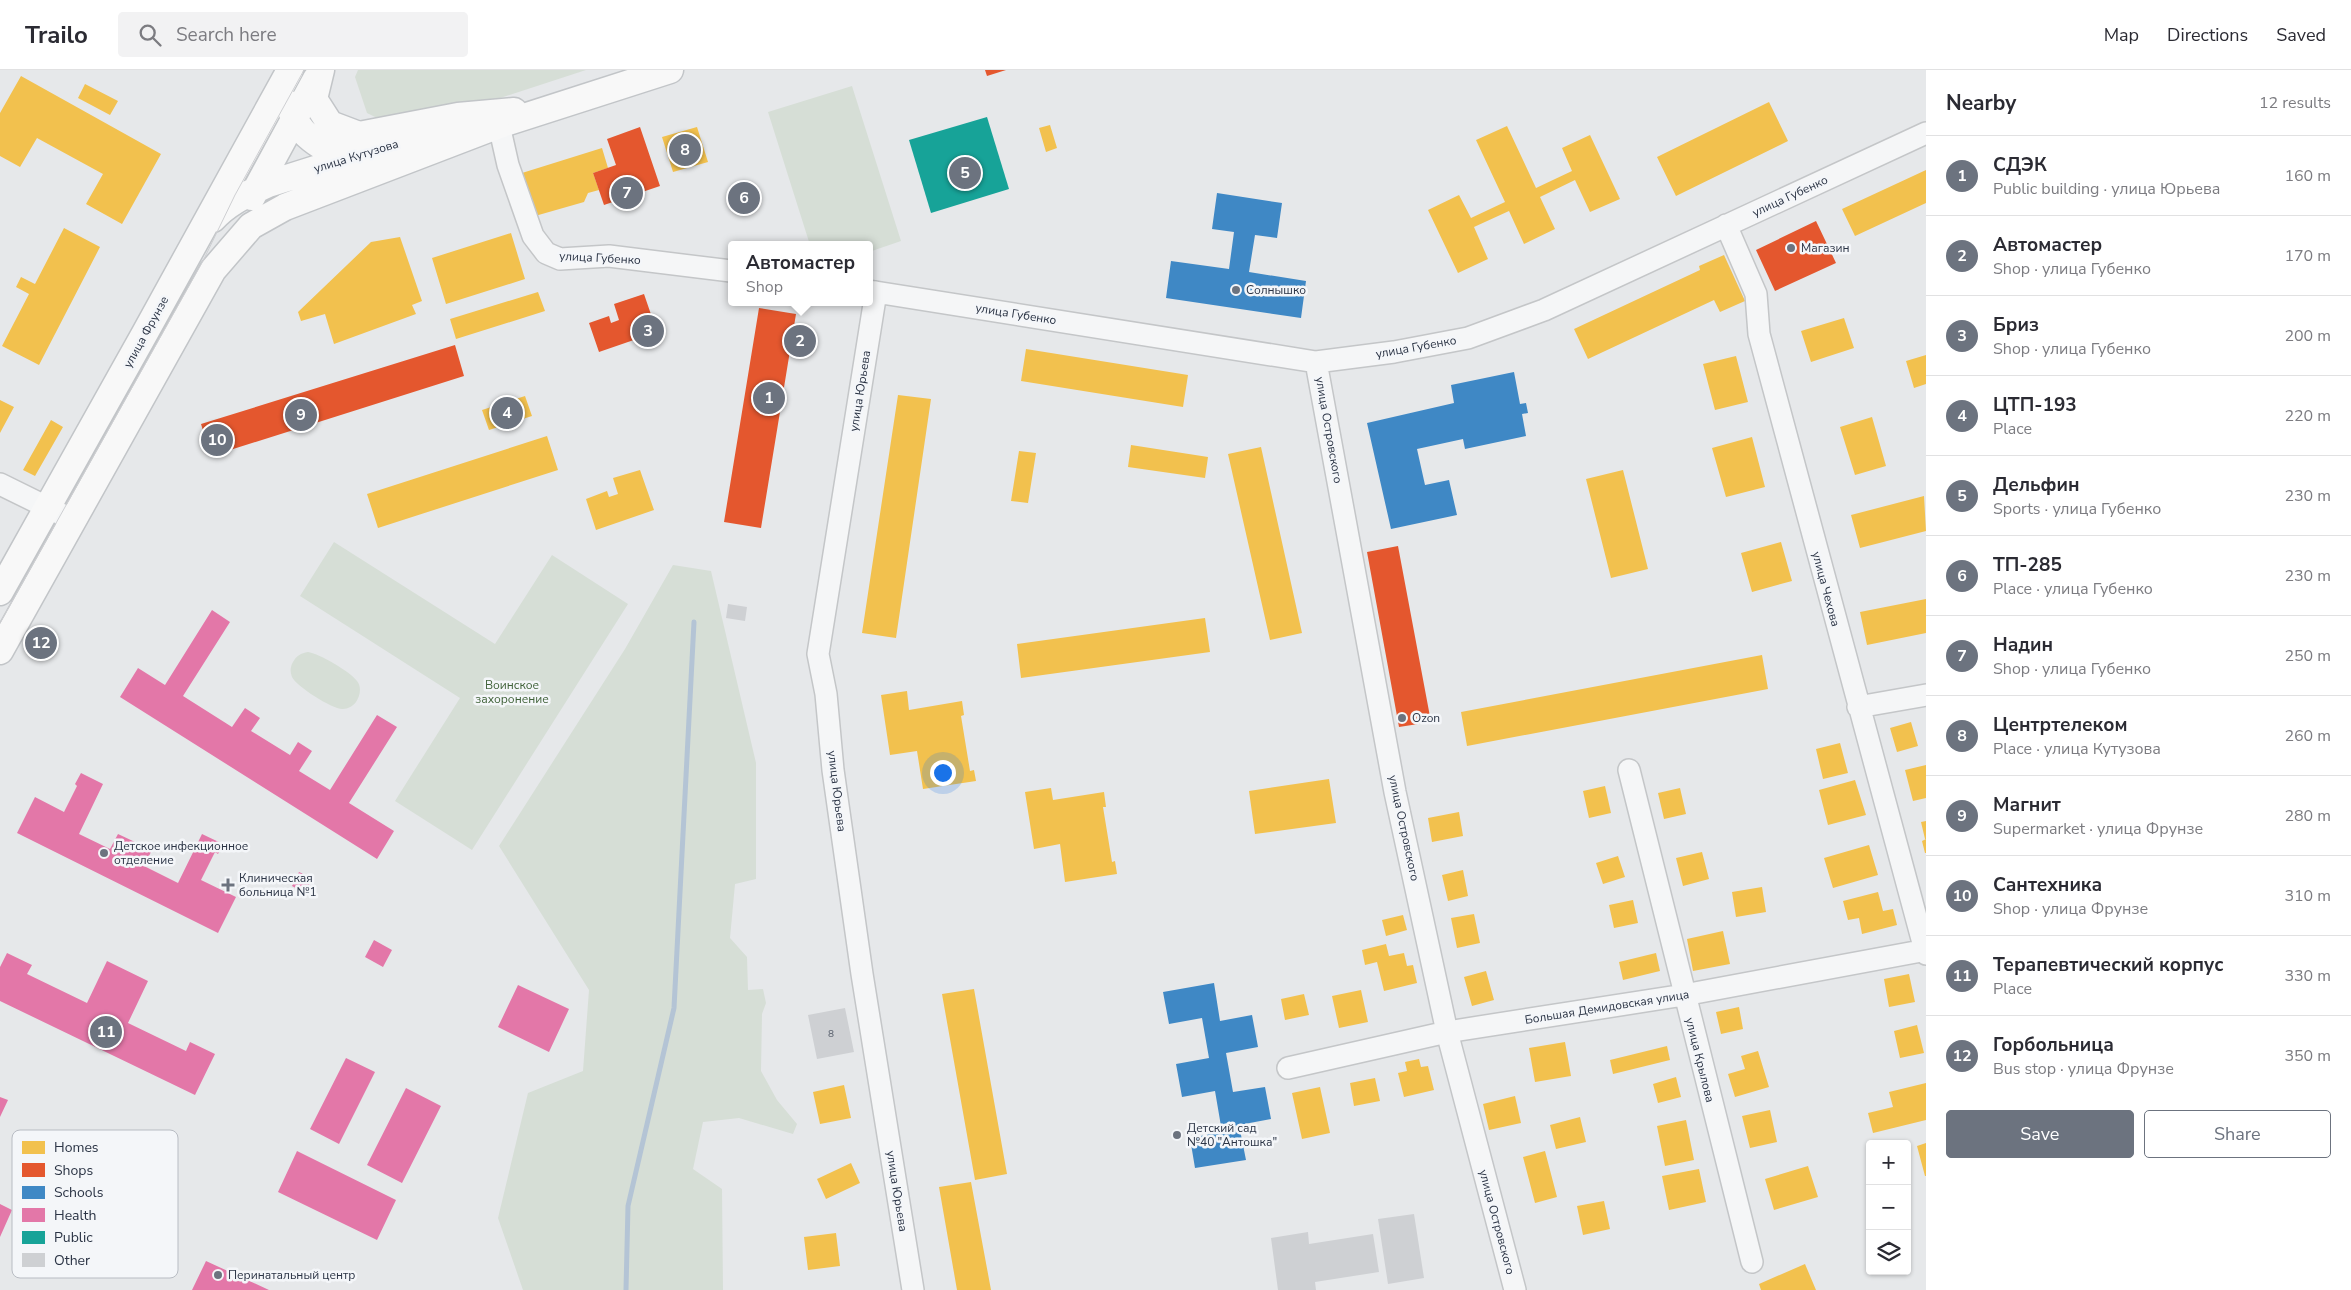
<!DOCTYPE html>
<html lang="en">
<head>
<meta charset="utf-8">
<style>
  :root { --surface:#fff; --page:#f2f2f3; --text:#2b2b33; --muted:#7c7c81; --line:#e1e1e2; --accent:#6c737f }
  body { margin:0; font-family:"Nunito Sans",sans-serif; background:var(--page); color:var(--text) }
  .controls { position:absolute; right:15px; bottom:15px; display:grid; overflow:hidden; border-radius:5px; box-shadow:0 1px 4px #0004 }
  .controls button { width:45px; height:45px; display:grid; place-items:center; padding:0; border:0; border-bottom:1px solid var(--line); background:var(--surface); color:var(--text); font:25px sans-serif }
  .you { position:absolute; left:942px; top:702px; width:18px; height:18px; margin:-12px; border:4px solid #fff; border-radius:50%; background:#1a73e8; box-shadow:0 0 0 8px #1a73e833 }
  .badge { display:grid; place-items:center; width:32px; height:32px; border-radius:50%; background:var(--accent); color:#fff; font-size:16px; font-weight:700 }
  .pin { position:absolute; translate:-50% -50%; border:2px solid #fff; box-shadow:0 1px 5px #0006 }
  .popup { position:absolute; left:728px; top:171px; width:145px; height:65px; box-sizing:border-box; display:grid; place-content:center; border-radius:5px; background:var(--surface); filter:drop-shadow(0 1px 4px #0005); font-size:16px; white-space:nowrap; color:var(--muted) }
  .popup b { font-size:19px; color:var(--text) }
  .popup::after { content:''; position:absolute; left:50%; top:100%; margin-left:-10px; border:10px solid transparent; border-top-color:var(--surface) }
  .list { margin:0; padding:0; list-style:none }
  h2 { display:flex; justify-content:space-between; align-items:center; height:65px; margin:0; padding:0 20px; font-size:21px }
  h2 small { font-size:16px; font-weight:400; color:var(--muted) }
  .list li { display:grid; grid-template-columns:32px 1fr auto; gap:15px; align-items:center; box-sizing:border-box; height:80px; padding:0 20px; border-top:1px solid var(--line) }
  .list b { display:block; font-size:19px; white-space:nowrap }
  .list p { margin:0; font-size:16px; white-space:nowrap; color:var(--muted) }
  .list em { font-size:16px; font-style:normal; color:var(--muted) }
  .actions { display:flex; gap:10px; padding:15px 20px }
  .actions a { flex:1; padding:11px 0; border:1px solid var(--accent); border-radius:5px; text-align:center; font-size:18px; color:var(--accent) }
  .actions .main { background:var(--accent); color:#fff }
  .icon { flex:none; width:28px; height:28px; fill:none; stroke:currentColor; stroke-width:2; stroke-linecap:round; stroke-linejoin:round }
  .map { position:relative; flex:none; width:1926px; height:1220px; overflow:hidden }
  header { display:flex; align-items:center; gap:30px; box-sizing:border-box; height:70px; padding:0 25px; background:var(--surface); border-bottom:1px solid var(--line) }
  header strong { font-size:24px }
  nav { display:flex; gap:28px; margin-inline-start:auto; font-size:18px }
  .search { width:350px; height:45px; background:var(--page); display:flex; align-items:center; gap:12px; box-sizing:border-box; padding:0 18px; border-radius:5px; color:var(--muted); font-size:19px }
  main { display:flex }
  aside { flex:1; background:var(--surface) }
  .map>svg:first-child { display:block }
  .green { fill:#d6ded6 }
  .homes { fill:#f2c14e }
  .shops { fill:#e4572e }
  .schools { fill:#3f88c5 }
  .health { fill:#e377a8 }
  .public { fill:#17a398 }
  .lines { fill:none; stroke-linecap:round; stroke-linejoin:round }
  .stream { stroke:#b4c4d5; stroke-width:5 }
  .building { fill:#ced0d3 }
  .minor-casing { stroke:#c4c6c8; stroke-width:24 }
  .major-casing { stroke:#c2c5c8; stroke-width:29 }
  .minor { stroke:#f5f6f7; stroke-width:21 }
  .major { stroke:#f8f8f8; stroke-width:26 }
  .tram { stroke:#cecfd2; stroke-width:1 }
  .poi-dot { fill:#6c737f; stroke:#f4f6f9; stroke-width:2 }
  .labels { text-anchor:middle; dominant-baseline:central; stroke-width:5; stroke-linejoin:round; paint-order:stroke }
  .number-label { font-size:10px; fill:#545c69 }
  .street-label { font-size:12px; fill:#2b3445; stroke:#f4f6f9 }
  .poi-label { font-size:12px; fill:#2b3445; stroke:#f4f6f9; text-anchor:start }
  .park-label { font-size:12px; fill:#3f6138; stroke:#f4f6f9 }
  .key { fill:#f4f6f9; stroke:#b8bcc3; stroke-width:1 }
  .key-label { font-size:14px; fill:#2b3445 }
</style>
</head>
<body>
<header>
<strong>Trailo</strong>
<div class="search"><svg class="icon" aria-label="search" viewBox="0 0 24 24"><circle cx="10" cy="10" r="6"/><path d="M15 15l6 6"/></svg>Search here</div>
<nav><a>Map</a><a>Directions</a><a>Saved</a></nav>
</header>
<main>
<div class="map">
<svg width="1926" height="1220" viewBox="0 0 1926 1220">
  <rect width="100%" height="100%" fill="#e6e8ea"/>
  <!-- green -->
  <path class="green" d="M358,0H586L500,28L466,36L385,52L367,43L355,7Z
    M852,16L901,171L869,182V175H810L768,42Z
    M334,472L495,574L552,485L628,534L472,780L395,731L460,628L300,526Z
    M673,495L711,501L756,693V809L735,814L730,868L747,887L748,920L763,919L766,933L762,944L761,1001L777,1030L797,1054L793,1064L739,1048L703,1052L693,1099L722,1119L723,1220H523L498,1148L528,1023L583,1001L589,920L499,776L625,579Z
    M308,582C318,583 351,602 357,611C362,617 360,626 356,632C353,636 348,639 343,639C333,640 296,616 292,607C290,602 290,597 293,592C296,586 301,583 308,582Z"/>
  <!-- homes -->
  <path class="homes" d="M21,6L161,84L122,154L86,134L103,104L37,68L20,97L0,86V43Z
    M85,14L118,31L110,45L78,28Z
    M1769,32L1788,71L1676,126L1657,87Z
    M1050,55L1057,78L1046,82L1039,58Z
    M1507,56L1536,118L1572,101L1562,78L1590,65L1620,129L1590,142L1575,110L1540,127L1555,159L1524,174L1509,141L1474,157L1488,189L1458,203L1428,140L1459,125L1471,148L1505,132L1476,70Z
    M697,57L708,92L673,102L662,67Z
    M602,78L608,98L593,103L599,120L588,123L584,132L535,146L522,103Z
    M1926,100V133L1855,166L1842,139Z
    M751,117L756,134L737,139L732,123Z
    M64,158L100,177L39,295L2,276L29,224L16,217L21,207L35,214Z
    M511,163L525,209L446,234L432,188Z
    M400,167L422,231L412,235L416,244L334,274L325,244L301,251L298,242L371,172Z
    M1724,185L1745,231L1720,242L1714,230L1588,289L1574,259L1700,200L1699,196Z
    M538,222L545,241L456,269L450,249Z
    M1844,248L1854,278L1811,292L1801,261Z
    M1026,279L1188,305L1183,337L1021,311Z
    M1926,285V314L1914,318L1906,291Z
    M1736,286L1748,332L1715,340L1703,294Z
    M898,325L931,329L896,568L862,563Z
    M525,326L532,346L489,360L482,340Z
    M0,330L14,337L0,363Z
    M1872,347L1886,396L1855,405L1840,357Z
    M51,350L63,357L35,406L23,400Z
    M547,366L558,400L378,458L367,424Z
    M1752,367L1765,417L1726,427L1712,378Z
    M1131,375L1208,387L1205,408L1128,397Z
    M1261,377L1302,563L1270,570L1228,384Z
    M1019,381L1036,383L1028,433L1011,431Z
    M640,400L654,440L596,460L586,429L607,421L609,427L618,424L613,408Z
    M1623,400L1648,499L1611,508L1586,409Z
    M1924,426L1926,461L1860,478L1851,445Z
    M1781,472L1792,511L1752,522L1741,483Z
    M1926,529V563L1867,575L1860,542Z
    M1205,548L1210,582L1021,608L1017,574Z
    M1762,585L1768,619L1467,676L1461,642Z
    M907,621L909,640L962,631L964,645L961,646L970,701L974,700L976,711L923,719L917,681L890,685L881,625Z
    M1911,652L1918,676L1897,682L1890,658Z
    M1840,673L1848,703L1823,709L1816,679Z
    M1926,695V728L1913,731L1905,700Z
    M1329,709L1336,753L1255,764L1249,721Z
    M1855,710L1866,745L1828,755L1819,720Z
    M1605,716L1611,743L1589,748L1583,721Z
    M1051,718L1053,730L1104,722L1106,737H1103L1112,792L1115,791L1117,804L1065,812L1060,774L1034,779L1025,722Z
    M1680,718L1686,744L1664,749L1658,723Z
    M1459,742L1463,766L1432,772L1428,748Z
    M1926,751V769H1925L1921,752Z
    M1926,769V783H1925L1922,771Z
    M1869,775L1878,805L1833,818L1824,788Z
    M1702,782L1709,809L1683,816L1676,788Z
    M1618,786L1625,807L1603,814L1596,793Z
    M1463,800L1468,826L1448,831L1442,805Z
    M1762,817L1766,842L1736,847L1732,822Z
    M1878,822L1883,841L1893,839L1897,855L1862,864L1859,848L1848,850L1843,831Z
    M1633,830L1638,853L1614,858L1609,835Z
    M1474,844L1480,873L1457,878L1451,848Z
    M1403,845L1407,860L1386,866L1382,850Z
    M1723,861L1730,894L1693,901L1687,869Z
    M1386,874L1389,886L1404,883L1407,896L1413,895L1417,913L1384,921L1377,892L1365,895L1362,880Z
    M1656,883L1660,901L1623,910L1619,892Z
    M1486,901L1494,930L1472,936L1464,907Z
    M1909,904L1915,932L1889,937L1884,909Z
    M974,919L1007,1104L975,1110L942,924Z
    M1361,920L1368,952L1339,958L1332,926Z
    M1304,924L1309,945L1285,950L1281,929Z
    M1739,937L1743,959L1721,964L1716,942Z
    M1917,955L1924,983L1900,988L1894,961Z
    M1565,972L1571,1006L1535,1012L1529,978Z
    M1667,976L1670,990L1613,1004L1610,990Z
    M1758,981L1769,1017L1735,1027L1728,1004L1745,999L1741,986Z
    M1419,989L1421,997L1428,996L1434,1020L1404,1027L1398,1003L1407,1001L1405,992Z
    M1676,1007L1681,1027L1658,1033L1653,1014Z
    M1375,1008L1380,1031L1354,1036L1350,1013Z
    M1926,1013V1050L1873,1063L1868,1043L1893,1037L1889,1022Z
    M844,1015L851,1048L820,1054L813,1022Z
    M1320,1017L1330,1063L1302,1069L1292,1023Z
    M1515,1026L1521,1053L1489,1060L1483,1034Z
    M1770,1040L1777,1072L1750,1078L1742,1046Z
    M1580,1047L1586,1072L1556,1079L1550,1055Z
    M1686,1050L1694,1090L1665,1096L1657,1056Z
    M1926,1073V1106H1925L1917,1076Z
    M1545,1081L1557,1127L1535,1133L1523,1087Z
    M851,1093L860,1113L826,1129L817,1109Z
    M1808,1096L1818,1127L1774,1140L1765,1109Z
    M1699,1099L1706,1132L1669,1140L1662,1106Z
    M971,1112L991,1220H957L939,1117Z
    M1604,1131L1610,1159L1583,1165L1577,1136Z
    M836,1163L840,1196L808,1200L804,1167Z
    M1805,1194L1816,1220H1761L1759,1214Z"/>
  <!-- shops -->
  <path class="shops" d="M985,0H1006L987,6Z
    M640,57L660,116L604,135L593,103L616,95L607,69Z
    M1816,151L1836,193L1775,221L1756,180Z
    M644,224L657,262L599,282L589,253L609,246L611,253L619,250L614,234Z
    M759,238L796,244L761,458L724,452Z
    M455,275L464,306L211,386L201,354Z
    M1398,476L1431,652L1399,657L1367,482Z"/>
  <!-- schools -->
  <path class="schools" d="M1217,123L1282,133L1277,168L1255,165L1249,202L1306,211L1301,248L1166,228L1171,191L1229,199L1234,162L1212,159Z
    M1514,302L1520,334L1526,333L1528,343L1522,344L1526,366L1465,379L1463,369L1417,379L1425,415L1449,410L1457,445L1391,459L1367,353L1454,333L1451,315Z
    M1214,913L1220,951L1252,945L1258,977L1226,983L1233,1022L1265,1017L1271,1049L1239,1055L1246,1090L1195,1098L1190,1068L1222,1062L1215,1021L1182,1027L1176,994L1209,988L1202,948L1169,954L1163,922Z"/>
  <!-- health -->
  <path class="health" d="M212,540L230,552L183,626L232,657L245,638L260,648L251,661L290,685L298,672L312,681L299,701L330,720L377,645L397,657L349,733L394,761L377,789L120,627L138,598L165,615Z
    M81,703L103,714L79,764L110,779L118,764L152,780L144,796L178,813L202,764L223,774L218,784L215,782L201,810L236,827L218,863L17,763L35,727L64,742L77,716L75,714Z
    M299,802L312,808L305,823L292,816Z
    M374,870L392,880L383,897L365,887Z
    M7,883L32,895L27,904L87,933L107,891L148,911L128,953L186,981L190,972L215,984L195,1025L0,931V897Z
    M518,915L569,939L549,982L498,957Z
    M346,988L375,1002L339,1074L310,1059Z
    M406,1018L441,1036L402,1113L367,1095Z
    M0,1027L8,1030L0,1047Z
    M297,1081L396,1130L377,1170L278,1122Z
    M0,1134L12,1140L0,1167Z
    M206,1191L269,1220H192Z"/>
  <!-- public -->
  <path class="public" d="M987,47L1009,119L931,143L909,70Z"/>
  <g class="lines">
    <!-- stream -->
    <path class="stream" d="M626,1220L628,1136L674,938L694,552"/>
  </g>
  <!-- building -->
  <path class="building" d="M728,534L747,537L745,551L726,548Z
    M845,938L854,982L817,989L808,945Z
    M1414,1144L1424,1208L1388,1214L1378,1149Z
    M1308,1162L1309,1174L1373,1164L1379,1202L1315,1212L1316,1220H1278L1271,1168Z"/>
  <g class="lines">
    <!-- minor casing -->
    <g class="minor-casing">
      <path id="minor" d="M499,55L508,95L533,166L546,183L560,189L609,186L731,201
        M1726,155L1756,224L1759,264L1926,884
        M869,221L1316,292L1394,282L1468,268L1544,240L1926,63
        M876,222L818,584L826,624L833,700L862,904L913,1220
        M1316,292L1395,722L1447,962L1515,1220
        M0,414L73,450
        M1858,637L1926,625
        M1629,700L1752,1192
        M1288,998L1447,962L1684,925L1926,880"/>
    </g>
    <!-- major casing -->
    <g class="major-casing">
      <path id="major" d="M321,0L314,29L330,54L359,65L458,46L514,41
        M290,34C294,65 328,82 354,91
        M252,127L316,9
        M213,149C228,132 248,124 268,114L442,59
        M0,522L145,263L290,0
        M0,581L213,200L251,156L285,137L499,55L670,0"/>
    </g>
    <!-- minor -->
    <use href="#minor" class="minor"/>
    <!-- major -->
    <use href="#major" class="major"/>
    <!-- tram -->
    <path class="tram" d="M0,553L203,191L235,125L304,0"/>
  </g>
  <!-- markers -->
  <g class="poi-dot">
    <circle cx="1791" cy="178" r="5"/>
    <circle cx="1236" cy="220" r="5"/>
    <circle cx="1402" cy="648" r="5"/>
    <circle cx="104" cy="783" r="5"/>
    <path d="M225.5 807.5h5v5h5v5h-5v5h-5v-5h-5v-5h5z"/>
    <circle cx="1177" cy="1065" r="5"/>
    <circle cx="218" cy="1205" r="5"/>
  </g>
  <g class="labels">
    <!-- number labels -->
    <g class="number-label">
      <text x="831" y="964">8</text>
    </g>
    <!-- street labels -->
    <g class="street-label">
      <text transform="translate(356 86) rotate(-17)">улица Кутузова</text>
      <text transform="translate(1790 126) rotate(-25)">улица Губенко</text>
      <text transform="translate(600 188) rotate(3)">улица Губенко</text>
      <text transform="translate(1016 244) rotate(9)">улица Губенко</text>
      <text transform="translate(146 262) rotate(-61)">улица Фрунзе</text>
      <text transform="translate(1416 277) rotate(-10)">улица Губенко</text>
      <text transform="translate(860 321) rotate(-81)">улица Юрьева</text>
      <text transform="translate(1329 360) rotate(80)">улица Островского</text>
      <text transform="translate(1826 519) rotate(75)">улица Чехова</text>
      <text transform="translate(837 721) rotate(83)">улица Юрьева</text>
      <text transform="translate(1404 758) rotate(78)">улица Островского</text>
      <text transform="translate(1607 937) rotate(-9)">Большая Демидовская улица</text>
      <text transform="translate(1700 990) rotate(76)">улица Крылова</text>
      <text transform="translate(897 1121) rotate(81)">улица Юрьева</text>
      <text transform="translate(1497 1152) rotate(75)">улица Островского</text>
    </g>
    <!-- poi labels -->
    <g class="poi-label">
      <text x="1801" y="178">Магазин</text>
      <text x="1246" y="220">Солнышко</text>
      <text x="1412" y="648">Ozon</text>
      <text x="114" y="776">Детское инфекционное<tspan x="114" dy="14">отделение</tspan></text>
      <text x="239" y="808">Клиническая<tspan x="239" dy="14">больница №1</tspan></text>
      <text x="1187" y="1058">Детский сад<tspan x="1187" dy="14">№40 "Антошка"</tspan></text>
      <text x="228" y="1205">Перинатальный центр</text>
    </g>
    <!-- park labels -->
    <g class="park-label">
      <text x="512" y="615">Воинское<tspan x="512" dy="14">захоронение</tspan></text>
    </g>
  </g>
  <!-- legend -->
  <rect x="12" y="1060" width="166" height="148" rx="8" class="key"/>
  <rect x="22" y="1071" width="23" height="13" fill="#f2c14e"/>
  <rect x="22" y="1093" width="23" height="14" fill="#e4572e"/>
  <rect x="22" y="1116" width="23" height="13" fill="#3f88c5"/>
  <rect x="22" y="1138" width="23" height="14" fill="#e377a8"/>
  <rect x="22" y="1161" width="23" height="13" fill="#17a398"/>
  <rect x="22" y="1183" width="23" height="14" fill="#ced0d3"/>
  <g class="key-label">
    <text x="54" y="1082">Homes</text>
    <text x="54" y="1105">Shops</text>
    <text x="54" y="1127">Schools</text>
    <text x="54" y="1150">Health</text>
    <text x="54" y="1172">Public</text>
    <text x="54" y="1195">Other</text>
  </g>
</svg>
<div class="controls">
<button>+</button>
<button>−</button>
<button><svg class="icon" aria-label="layers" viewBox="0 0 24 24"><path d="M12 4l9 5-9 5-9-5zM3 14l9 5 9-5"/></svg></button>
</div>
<div class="you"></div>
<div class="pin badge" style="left:769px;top:328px">1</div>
<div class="pin badge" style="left:800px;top:271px">2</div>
<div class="popup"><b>Автомастер</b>Shop</div>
<div class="pin badge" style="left:648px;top:261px">3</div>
<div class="pin badge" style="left:507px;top:343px">4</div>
<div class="pin badge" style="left:965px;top:103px">5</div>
<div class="pin badge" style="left:744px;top:128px">6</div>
<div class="pin badge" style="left:627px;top:123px">7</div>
<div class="pin badge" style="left:685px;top:80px">8</div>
<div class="pin badge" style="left:301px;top:345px">9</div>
<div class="pin badge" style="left:217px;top:370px">10</div>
<div class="pin badge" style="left:106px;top:962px">11</div>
<div class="pin badge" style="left:41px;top:573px">12</div>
</div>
<aside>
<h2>Nearby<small>12 results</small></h2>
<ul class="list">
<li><span class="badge">1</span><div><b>СДЭК</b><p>Public building · улица Юрьева</p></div><em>160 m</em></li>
<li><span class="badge">2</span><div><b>Автомастер</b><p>Shop · улица Губенко</p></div><em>170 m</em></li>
<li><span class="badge">3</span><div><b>Бриз</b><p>Shop · улица Губенко</p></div><em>200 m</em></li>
<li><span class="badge">4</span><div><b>ЦТП-193</b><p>Place</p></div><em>220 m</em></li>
<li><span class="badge">5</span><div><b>Дельфин</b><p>Sports · улица Губенко</p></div><em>230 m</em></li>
<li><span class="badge">6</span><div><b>ТП-285</b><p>Place · улица Губенко</p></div><em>230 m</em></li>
<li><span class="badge">7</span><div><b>Надин</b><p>Shop · улица Губенко</p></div><em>250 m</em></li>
<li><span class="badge">8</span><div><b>Центртелеком</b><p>Place · улица Кутузова</p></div><em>260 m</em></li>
<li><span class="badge">9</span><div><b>Магнит</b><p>Supermarket · улица Фрунзе</p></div><em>280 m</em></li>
<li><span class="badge">10</span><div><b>Сантехника</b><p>Shop · улица Фрунзе</p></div><em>310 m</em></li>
<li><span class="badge">11</span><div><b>Терапевтический корпус</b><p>Place</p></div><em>330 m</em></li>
<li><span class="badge">12</span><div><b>Горбольница</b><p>Bus stop · улица Фрунзе</p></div><em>350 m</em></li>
</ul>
<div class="actions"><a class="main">Save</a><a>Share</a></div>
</aside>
</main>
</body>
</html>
